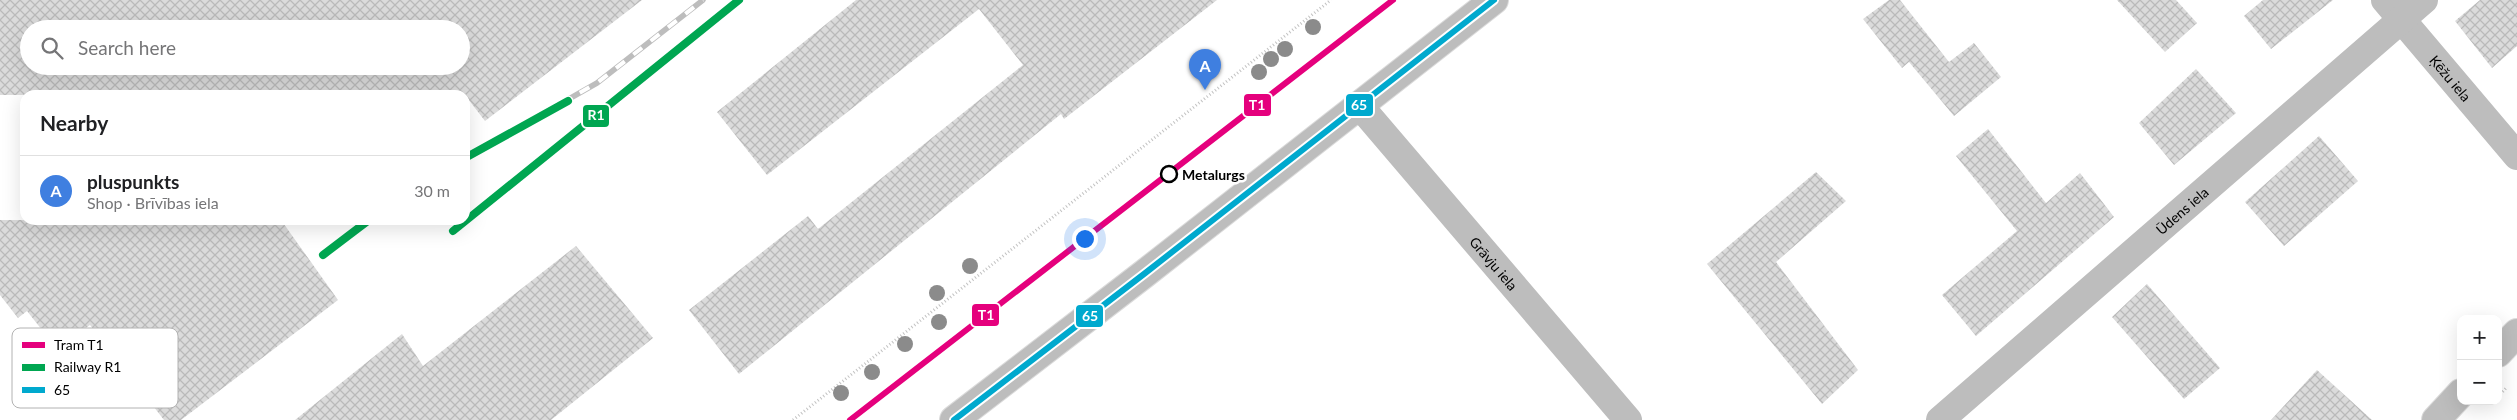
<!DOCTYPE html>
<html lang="en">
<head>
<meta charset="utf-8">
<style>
  :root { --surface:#fff; --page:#f6f6f6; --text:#202124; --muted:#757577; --line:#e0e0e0; --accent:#595959 }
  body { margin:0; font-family:Lato,sans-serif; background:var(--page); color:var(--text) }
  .controls { position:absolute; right:15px; bottom:15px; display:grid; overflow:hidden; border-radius:10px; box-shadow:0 5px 20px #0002 }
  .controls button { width:45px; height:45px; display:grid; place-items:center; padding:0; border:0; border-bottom:1px solid var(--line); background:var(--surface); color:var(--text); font:25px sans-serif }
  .you { position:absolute; left:1084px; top:238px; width:18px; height:18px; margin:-12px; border:4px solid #fff; border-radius:50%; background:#1a73e8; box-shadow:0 0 0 8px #1a73e833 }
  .badge { display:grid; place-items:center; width:32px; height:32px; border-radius:50%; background:var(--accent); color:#fff; font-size:16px; font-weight:700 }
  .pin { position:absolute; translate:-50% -41px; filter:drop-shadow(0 1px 2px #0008) }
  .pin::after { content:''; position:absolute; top:26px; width:18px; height:15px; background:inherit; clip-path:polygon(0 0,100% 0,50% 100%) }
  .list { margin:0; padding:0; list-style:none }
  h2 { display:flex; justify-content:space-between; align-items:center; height:65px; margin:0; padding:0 20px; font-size:21px }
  h2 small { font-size:16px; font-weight:400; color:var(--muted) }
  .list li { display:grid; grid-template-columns:32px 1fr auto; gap:15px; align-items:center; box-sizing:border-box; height:70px; padding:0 20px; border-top:1px solid var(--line) }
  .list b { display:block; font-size:19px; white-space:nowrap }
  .list p { margin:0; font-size:16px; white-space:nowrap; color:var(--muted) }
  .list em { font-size:16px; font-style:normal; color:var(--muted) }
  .icon { flex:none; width:28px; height:28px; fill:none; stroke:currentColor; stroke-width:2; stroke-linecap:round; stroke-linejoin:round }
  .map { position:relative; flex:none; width:2517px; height:420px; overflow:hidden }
  .search { position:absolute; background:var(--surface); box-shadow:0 5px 20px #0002; left:20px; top:20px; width:450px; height:55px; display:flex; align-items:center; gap:12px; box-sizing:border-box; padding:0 18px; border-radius:28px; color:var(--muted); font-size:19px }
  .panel { position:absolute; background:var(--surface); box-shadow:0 5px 20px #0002; left:20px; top:90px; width:450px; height:135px; border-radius:15px }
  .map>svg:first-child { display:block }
  .building { fill:url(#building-cross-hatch); fill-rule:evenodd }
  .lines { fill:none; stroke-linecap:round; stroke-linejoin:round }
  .highway-casing { stroke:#dbdbdb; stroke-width:30 }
  .path { stroke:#c2c2c2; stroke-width:3; stroke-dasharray:1 2.5; stroke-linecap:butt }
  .minor { stroke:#bdbdbd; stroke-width:28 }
  .highway { stroke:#bdbdbd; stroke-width:28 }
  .rail-casing { stroke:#bdbdbd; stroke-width:5.5 }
  .rail { stroke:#fff; stroke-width:4; stroke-dasharray:11; stroke-linecap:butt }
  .bus-1-casing { stroke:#fff; stroke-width:10 }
  .bus-1 { stroke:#00a9ce; stroke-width:6 }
  .rail-1-casing { stroke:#fff; stroke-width:11 }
  .rail-1 { stroke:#00a651; stroke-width:8 }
  .tram-1-casing { stroke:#fff; stroke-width:10 }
  .tram-1 { stroke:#e5007d; stroke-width:6 }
  .tree { fill:#8b8b8b }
  .stop-dot { fill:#fff; stroke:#000; stroke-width:2.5 }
  .labels { text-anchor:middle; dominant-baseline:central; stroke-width:5; stroke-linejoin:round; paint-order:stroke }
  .street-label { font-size:14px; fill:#000; stroke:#fff }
  .stop-label { font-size:14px; font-weight:bold; fill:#000; stroke:#fff; text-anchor:start }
  .key { fill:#fff; stroke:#b2b2b2; stroke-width:1 }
  .key-label { font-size:14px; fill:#000 }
  .line-badge { stroke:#fff; stroke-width:2 }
  .badge-label { font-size:14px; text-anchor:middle; font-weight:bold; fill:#fff }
</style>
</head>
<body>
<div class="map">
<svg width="2517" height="420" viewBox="0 0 2517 420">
  <defs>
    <pattern id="building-cross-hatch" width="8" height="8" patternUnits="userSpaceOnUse" patternTransform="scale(1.25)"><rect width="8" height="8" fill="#dbdbdb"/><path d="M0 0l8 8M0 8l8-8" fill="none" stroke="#bababa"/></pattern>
  </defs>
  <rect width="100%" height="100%" fill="#fff"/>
  <!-- building -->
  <path class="building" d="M0,0H642L485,121L465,95H0ZM29,29H461V66H29Z
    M856,0H1217L1064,119L1061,114L739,374L689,310L808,216L818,229L1023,65L979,9L767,175L717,112Z
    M1889,0H1900L1949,62L1974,43L2001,77L1954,116L1909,62L1902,68L1863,19Z
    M2117,0H2176L2197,23L2165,52Z
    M2263,0H2333L2271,49L2244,16Z
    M2480,0H2517V46L2492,68L2455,21Z
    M2196,69L2236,113L2174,165L2139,123Z
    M1988,129L2046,203L2080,173L2114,217L1976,336L1942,295L2017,231L1956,156Z
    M2319,136L2358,181L2284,246L2245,202Z
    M1816,172L1846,201L1776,262L1858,370L1822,404L1707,264Z
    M0,220H281L338,300L181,420H164L90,325L57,349L27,311L18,318L0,295Z
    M576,246L653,338L551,420H295L402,334L423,366Z
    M2147,284L2220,368L2184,399L2112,317Z
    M2317,370L2372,420H2271Z"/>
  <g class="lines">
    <!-- highway casing -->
    <g class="highway-casing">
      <path id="highway" d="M2498,353L2517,333
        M954,420L1144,274L1494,0
        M2436,420L2461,393"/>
    </g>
    <!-- path -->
    <path class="path" d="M2498,397L2506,388
      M793,420L1331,0"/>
    <!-- minor -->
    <g class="minor">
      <path id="s1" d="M2385,0L2517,156"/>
      <path id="s2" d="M1359,105L1628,420"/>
      <path id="s3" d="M1940,420L2424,0"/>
    </g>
    <!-- highway -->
    <use href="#highway" class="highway"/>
    <!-- rail casing -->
    <g class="rail-casing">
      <path id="rail" d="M465,158L597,83L703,0
        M453,231L739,0
        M323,255L369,220"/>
    </g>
    <!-- rail -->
    <use href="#rail" class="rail"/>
    <!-- bus-1 casing -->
    <g class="bus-1-casing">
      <path id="bus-1" d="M954,420L1144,274L1494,0"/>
    </g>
    <!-- bus-1 -->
    <use href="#bus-1" class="bus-1"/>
    <!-- rail-1 casing -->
    <g class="rail-1-casing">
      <path id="rail-1" d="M465,158L568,101
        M453,231L739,0
        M323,255L369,220"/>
    </g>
    <!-- rail-1 -->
    <use href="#rail-1" class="rail-1"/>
    <!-- tram-1 casing -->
    <g class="tram-1-casing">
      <path id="tram-1" d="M850,420L1393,0"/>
    </g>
    <!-- tram-1 -->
    <use href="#tram-1" class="tram-1"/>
  </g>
  <!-- trees -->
  <g class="tree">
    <circle cx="1313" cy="27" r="8"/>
    <circle cx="1285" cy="49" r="8"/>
    <circle cx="1271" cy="59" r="8"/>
    <circle cx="1259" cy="72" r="8"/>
    <circle cx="970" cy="266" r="8"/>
    <circle cx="937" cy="293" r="8"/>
    <circle cx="939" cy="322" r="8"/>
    <circle cx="905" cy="344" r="8"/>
    <circle cx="872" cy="372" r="8"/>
    <circle cx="841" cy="393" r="8"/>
  </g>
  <!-- markers -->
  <circle class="stop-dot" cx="1169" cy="174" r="8"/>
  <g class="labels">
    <!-- street labels -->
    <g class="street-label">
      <text stroke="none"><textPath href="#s1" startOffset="102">Ķēžu iela</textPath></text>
      <text stroke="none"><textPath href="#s3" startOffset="320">Ūdens iela</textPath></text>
      <text stroke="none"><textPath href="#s2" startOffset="208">Grāvju iela</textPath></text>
    </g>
    <!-- stop labels -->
    <g class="stop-label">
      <text x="1182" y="174">Metalurgs</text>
    </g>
  </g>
  <!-- legend -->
  <rect x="12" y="328" width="166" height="80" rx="8" class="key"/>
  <rect x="22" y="342" width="23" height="6" fill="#e5007d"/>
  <rect x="22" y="364" width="23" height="7" fill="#00a651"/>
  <rect x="22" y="387" width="23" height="6" fill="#00a9ce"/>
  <g class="key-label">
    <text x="54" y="350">Tram T1</text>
    <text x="54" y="372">Railway R1</text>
    <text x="54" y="395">65</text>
  </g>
  <g class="line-badge">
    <rect x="1243" y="93" width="29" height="24" rx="5" fill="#e5007d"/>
    <rect x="1345" y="93" width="29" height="24" rx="5" fill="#00a9ce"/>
    <rect x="582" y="104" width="28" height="24" rx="5" fill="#00a651"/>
    <rect x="971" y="303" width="29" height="24" rx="5" fill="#e5007d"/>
    <rect x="1075" y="304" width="29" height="24" rx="5" fill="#00a9ce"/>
  </g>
  <g class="badge-label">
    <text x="1257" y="110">T1</text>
    <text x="1359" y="110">65</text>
    <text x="596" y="120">R1</text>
    <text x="986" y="320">T1</text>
    <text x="1090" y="321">65</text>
  </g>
</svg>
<div class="controls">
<button>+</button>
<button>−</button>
</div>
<div class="you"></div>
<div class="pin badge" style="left:1205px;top:90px;background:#3f7fe0">A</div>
<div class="search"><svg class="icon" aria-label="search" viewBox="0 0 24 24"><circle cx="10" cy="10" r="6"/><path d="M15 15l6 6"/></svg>Search here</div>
<section class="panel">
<h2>Nearby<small></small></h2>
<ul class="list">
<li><span class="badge" style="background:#3f7fe0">A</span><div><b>pluspunkts</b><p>Shop · Brīvības iela</p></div><em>30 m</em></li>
</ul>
</section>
</div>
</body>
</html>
